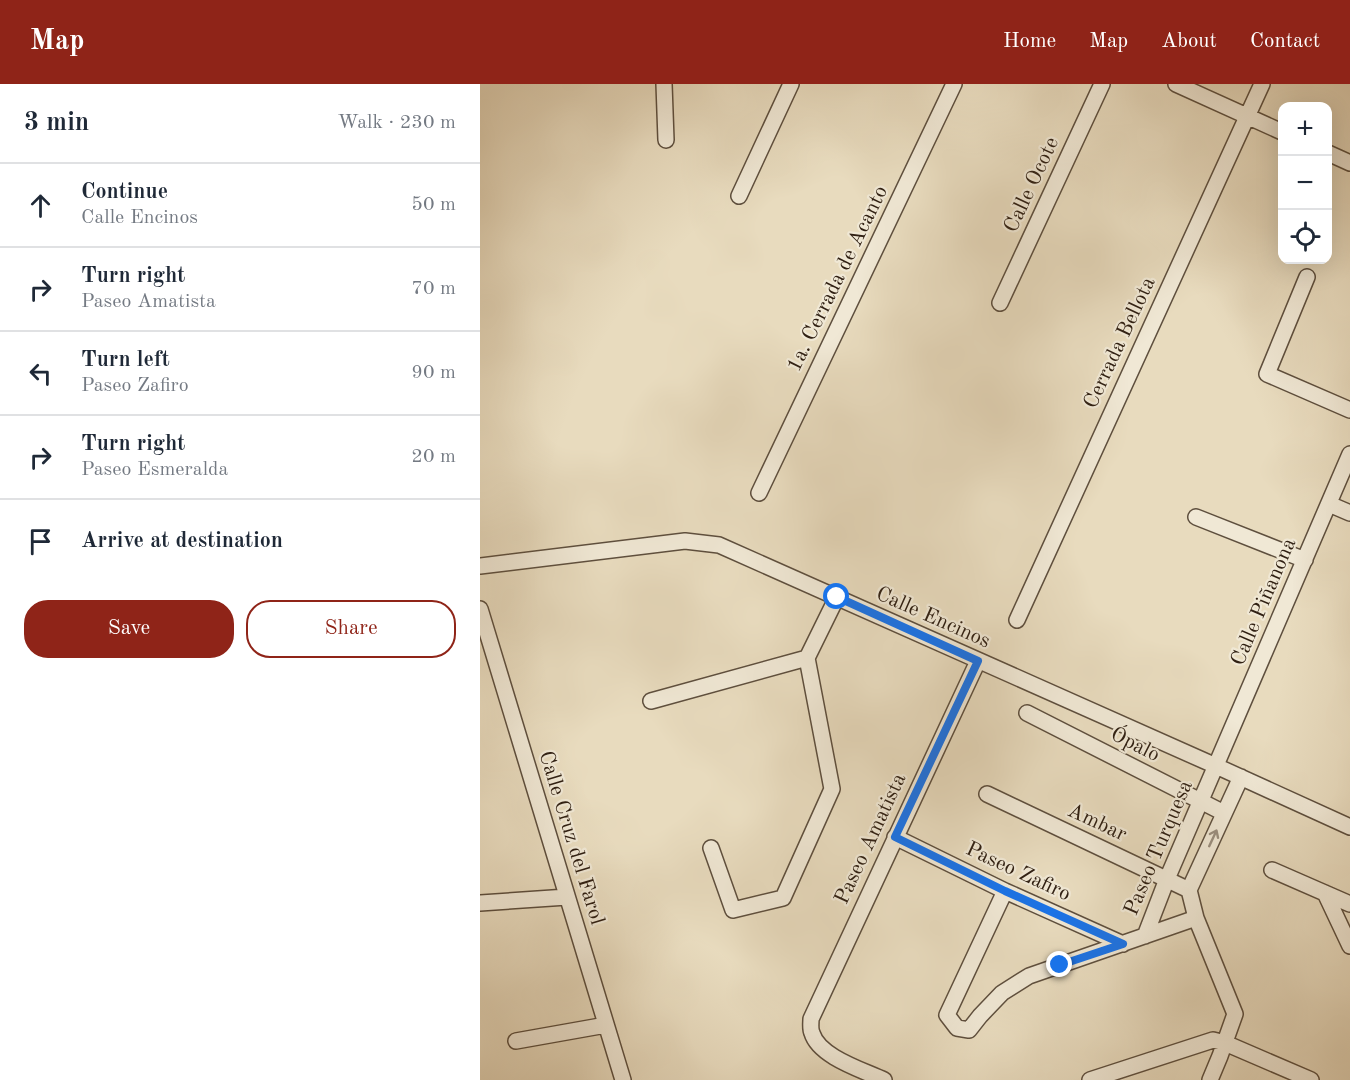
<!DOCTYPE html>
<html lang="en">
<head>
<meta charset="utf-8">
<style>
  :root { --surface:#fff; --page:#f6f6f7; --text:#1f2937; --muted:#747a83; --line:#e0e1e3; --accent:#8f2418 }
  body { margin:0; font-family:"Old Standard TT",serif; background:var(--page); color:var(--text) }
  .controls { position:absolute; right:18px; top:18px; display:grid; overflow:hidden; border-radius:12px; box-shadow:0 6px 24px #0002 }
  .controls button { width:54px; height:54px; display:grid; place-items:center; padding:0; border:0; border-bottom:2px solid var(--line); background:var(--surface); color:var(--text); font:30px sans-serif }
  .stop { position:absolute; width:18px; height:18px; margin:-14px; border:4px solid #1a73e8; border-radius:50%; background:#fff }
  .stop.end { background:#1a73e8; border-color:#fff; box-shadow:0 2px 6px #0008 }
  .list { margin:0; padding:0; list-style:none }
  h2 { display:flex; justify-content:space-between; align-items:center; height:78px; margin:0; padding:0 24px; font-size:26px }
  h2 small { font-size:20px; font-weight:400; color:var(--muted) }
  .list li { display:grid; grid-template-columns:39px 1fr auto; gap:18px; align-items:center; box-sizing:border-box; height:84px; padding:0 24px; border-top:2px solid var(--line) }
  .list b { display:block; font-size:22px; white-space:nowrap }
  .list p { margin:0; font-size:20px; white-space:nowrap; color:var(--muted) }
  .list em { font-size:20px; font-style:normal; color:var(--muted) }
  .actions { display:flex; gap:12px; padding:18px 24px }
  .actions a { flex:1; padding:14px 0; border:2px solid var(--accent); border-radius:24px; text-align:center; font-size:21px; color:var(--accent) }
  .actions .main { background:var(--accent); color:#fff }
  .icon { flex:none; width:33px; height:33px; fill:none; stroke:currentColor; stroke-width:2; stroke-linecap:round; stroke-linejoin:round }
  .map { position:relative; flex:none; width:870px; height:996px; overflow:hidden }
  header { display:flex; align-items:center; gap:36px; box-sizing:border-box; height:84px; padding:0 30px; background:var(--accent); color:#fff }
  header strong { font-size:28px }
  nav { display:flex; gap:33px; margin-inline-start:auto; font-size:21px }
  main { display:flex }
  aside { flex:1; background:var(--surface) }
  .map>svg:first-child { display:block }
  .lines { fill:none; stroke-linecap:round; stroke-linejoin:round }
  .minor-casing { stroke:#5e4f3e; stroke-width:18 }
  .minor { stroke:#f0e8d5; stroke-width:15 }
  .oneway { stroke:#9a8e7e }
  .route { stroke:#1a73e8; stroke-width:8 }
  .labels { text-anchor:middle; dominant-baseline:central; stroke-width:4.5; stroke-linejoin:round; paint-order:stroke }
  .street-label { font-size:21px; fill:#302013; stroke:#f0e8d5 }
</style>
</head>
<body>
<header>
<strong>Map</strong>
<nav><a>Home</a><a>Map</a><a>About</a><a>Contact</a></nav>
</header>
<main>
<aside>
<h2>3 min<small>Walk · 230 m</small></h2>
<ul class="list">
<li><svg class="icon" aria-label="ahead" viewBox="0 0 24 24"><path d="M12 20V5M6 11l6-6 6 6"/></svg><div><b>Continue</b><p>Calle Encinos</p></div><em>50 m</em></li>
<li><svg class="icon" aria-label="right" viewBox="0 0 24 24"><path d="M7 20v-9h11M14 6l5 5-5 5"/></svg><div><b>Turn right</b><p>Paseo Amatista</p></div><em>70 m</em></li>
<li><svg class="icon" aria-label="left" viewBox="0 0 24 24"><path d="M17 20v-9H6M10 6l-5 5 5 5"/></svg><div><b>Turn left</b><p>Paseo Zafiro</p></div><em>90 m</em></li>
<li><svg class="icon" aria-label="right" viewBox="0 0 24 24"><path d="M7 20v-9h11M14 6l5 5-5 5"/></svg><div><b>Turn right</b><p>Paseo Esmeralda</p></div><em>20 m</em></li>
<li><svg class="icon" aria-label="arrive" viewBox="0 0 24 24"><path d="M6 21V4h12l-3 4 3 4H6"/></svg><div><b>Arrive at destination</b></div></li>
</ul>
<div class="actions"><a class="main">Save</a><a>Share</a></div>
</aside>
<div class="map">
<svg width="870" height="996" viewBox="0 0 870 996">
  <rect width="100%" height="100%" fill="#e8dbbe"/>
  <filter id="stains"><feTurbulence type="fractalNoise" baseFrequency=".00333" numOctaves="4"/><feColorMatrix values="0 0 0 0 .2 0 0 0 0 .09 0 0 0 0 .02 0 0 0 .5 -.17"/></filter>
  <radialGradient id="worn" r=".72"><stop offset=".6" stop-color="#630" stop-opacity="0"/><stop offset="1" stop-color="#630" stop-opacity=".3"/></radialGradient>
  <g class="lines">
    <!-- minor casing -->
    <g class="minor-casing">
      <path id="minor" d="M184,0L186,56
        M696,0L802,48
        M848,69L870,79
        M259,112L311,0
        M827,193L787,290L870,326
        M520,219L622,0
        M279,409L474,0
        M849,420L870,429
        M716,433L825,476
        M0,482L205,457L239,461L736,682L870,743
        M0,525L143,996
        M537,536L782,0
        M171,617L327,574
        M547,629L744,729
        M507,710L709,806
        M415,753L525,807L643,860
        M231,764L253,826L303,814L352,705L327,574L357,513
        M792,786L870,820
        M525,807L467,931L477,944L489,946L500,932L522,909L549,892L716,834
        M845,809L870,862
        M0,819L87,813
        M665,852L687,795L870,370
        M36,957L126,941
        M404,996C383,986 339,973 332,949C330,945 331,939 331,935L498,577
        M610,996L733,956L745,959L831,996
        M730,996L740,972L755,930L716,834L709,806L761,693"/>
    </g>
    <!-- minor -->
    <use href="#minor" class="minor"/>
  </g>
  <!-- one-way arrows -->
  <defs><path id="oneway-shaft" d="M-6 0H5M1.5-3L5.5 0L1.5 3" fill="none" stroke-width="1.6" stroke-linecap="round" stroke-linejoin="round" transform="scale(1.5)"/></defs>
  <use class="oneway" href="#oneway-shaft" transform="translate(733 754) rotate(-65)"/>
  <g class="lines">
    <!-- route -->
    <path class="route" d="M357,513L498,577L415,753L525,807L643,860L580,881"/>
  </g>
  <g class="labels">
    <!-- street labels -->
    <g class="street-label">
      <text transform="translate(552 101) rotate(-65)">Calle Ocote</text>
      <text transform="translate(358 195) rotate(-64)">1a. Cerrada de Acanto</text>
      <text transform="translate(640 259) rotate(-65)">Cerrada Bellota</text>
      <text transform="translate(784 518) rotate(-67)">Calle Piñanona</text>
      <text transform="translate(453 534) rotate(24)">Calle Encinos</text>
      <text transform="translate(655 661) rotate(27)">Ópalo</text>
      <text transform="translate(617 739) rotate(25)">Ambar</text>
      <text transform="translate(91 754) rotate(73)">Calle Cruz del Farol</text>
      <text transform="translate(391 755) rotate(-65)">Paseo Amatista</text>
      <text transform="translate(679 764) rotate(-67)">Paseo Turquesa</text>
      <text transform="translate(538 788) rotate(25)">Paseo Zafiro</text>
    </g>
  </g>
  <rect width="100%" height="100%" filter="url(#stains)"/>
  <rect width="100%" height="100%" fill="url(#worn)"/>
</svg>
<div class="controls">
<button>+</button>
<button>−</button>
<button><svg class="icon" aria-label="locate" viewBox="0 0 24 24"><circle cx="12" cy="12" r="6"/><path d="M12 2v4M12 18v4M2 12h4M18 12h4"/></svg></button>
</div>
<div class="stop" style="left:357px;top:513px"></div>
<div class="stop end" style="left:580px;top:881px"></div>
</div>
</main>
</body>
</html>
